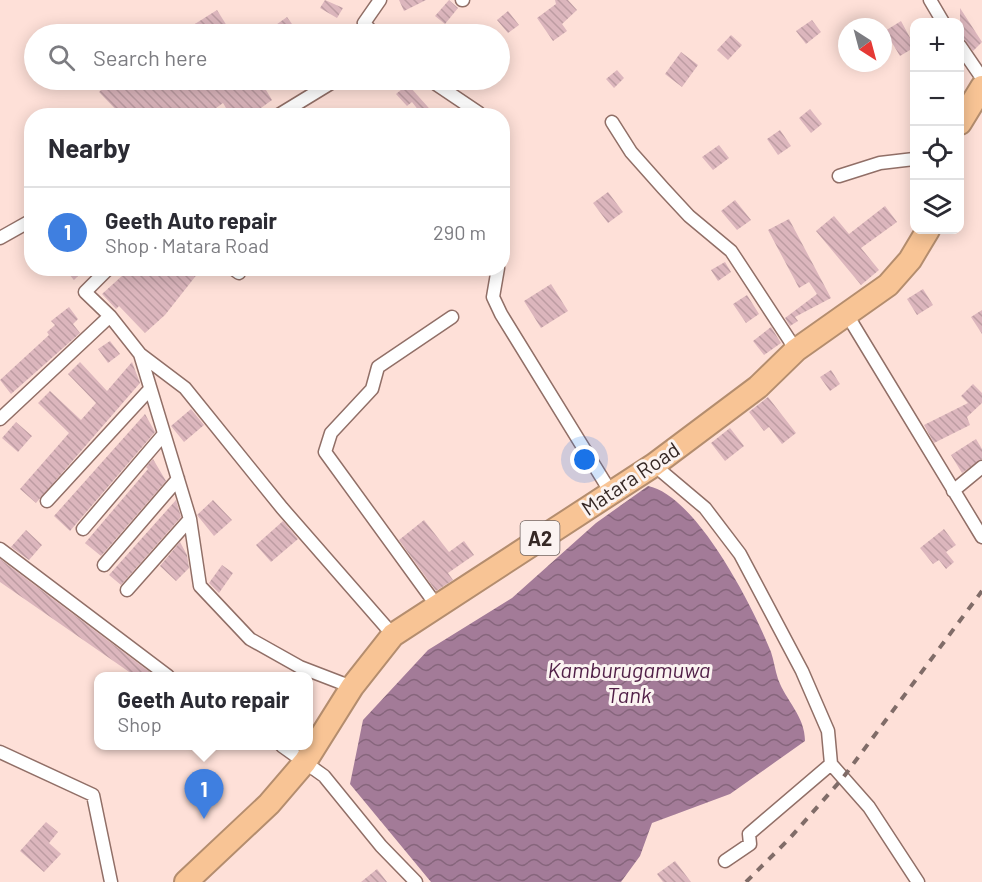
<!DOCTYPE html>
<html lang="en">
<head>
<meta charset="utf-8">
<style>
  :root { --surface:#fff; --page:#f7f7f7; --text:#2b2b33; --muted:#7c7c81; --line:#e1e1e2; --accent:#b45309 }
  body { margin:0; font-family:Barlow,sans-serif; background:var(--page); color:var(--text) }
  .controls { position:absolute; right:18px; top:18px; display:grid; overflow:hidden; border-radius:12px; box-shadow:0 3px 15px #0003 }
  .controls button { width:54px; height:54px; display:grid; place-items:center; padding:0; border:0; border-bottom:2px solid var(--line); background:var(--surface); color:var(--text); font:30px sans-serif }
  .compass { position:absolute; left:838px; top:18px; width:54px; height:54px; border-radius:50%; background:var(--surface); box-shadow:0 3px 15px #0003; rotate:144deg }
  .you { position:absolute; left:585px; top:460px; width:21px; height:21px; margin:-15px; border:4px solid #fff; border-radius:50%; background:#1a73e8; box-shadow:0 0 0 9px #1a73e833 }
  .badge { display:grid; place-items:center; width:39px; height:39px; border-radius:50%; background:var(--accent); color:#fff; font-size:20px; font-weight:700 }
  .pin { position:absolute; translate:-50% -50px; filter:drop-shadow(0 2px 3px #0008) }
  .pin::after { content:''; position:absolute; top:32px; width:21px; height:18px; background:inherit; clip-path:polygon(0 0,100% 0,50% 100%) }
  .popup { position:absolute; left:94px; top:672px; width:219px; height:78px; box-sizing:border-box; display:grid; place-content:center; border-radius:12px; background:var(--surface); filter:drop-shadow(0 2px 4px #0005); font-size:20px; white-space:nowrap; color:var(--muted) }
  .popup b { font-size:22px; color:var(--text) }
  .popup::after { content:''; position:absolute; left:50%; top:100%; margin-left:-12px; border:12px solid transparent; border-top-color:var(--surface) }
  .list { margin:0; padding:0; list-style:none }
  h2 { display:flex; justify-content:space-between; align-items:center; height:78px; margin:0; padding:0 24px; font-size:26px }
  h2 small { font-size:20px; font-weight:400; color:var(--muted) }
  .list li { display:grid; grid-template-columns:39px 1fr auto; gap:18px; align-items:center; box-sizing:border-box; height:90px; padding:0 24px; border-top:2px solid var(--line) }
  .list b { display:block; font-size:22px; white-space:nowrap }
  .list p { margin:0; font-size:20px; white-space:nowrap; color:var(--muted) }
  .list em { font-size:20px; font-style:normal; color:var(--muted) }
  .icon { flex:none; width:33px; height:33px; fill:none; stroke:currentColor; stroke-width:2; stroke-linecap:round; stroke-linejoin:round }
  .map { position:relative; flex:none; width:982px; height:882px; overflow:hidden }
  .search { position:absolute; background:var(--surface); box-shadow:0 3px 15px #0003; left:24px; top:24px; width:486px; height:66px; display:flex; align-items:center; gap:15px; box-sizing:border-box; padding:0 21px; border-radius:33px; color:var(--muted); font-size:22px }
  .panel { position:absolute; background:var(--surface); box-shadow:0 3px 15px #0003; left:24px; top:108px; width:486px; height:168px; border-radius:24px }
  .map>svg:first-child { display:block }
  .water { fill:url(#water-waves) }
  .building { fill:url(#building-back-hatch) }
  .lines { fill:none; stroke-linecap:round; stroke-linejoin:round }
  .street-casing { stroke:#916f67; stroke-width:15 }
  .highway-casing { stroke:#b48d6e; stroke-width:26 }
  .street { stroke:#fff; stroke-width:12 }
  .highway { stroke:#f8c495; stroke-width:22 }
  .rail { stroke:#806c68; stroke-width:4; stroke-dasharray:8 8; stroke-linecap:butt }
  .labels { text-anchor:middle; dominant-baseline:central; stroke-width:6; stroke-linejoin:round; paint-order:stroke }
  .shield { fill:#fbf3f1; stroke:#716562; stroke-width:1.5 }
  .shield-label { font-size:20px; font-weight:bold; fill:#362825 }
  .street-label { font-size:21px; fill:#362825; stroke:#fbf3f1 }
  .water-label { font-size:22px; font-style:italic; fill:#511f47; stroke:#fbf3f1 }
</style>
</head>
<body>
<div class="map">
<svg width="982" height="882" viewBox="0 0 982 882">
  <defs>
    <pattern id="water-waves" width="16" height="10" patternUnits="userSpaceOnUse" patternTransform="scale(1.5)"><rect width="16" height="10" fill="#a37b98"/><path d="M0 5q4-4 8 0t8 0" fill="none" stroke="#86657c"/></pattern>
    <pattern id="building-back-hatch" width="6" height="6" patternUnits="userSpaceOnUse" patternTransform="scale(1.5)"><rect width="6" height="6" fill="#dcb6bd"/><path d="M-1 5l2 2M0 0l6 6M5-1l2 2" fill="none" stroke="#bd9ca2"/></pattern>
  </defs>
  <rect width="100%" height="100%" fill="#fee0d8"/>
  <!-- water -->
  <path class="water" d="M648,486C697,496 753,607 771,652C774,661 775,670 778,679C786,701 805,716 805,741L730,794L652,823L640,856L621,882H431L350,784L363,720L428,650L512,598L596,523Z"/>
  <!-- building -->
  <path class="building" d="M325,0L343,8L337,18L320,8Z
    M399,0H426L404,11Z
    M449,0L458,8L445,24L435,16Z
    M555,0H568L577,10L562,24L567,31L553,41L537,18L556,4Z
    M960,8L982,42L973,51L960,35Z
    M217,10L232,34H179Z
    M508,11L519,25L508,33L497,20Z
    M287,17L299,34H278L273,27Z
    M812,20L821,32L806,44L796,31Z
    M901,21L915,47L900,56L885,31Z
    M731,35L742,45L728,60L717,50Z
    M681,52L698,65L682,87L665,74Z
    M617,70L624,78L614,88L606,79Z
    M112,80H260L272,100L250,116H231L223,103L205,116H122L99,92Z
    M408,84L410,87L436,116H423L412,102L407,106L396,94Z
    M810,109L822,124L811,133L799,118Z
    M780,130L791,146L778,155L767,139Z
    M719,145L729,158L713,170L702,157Z
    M608,192L623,212L608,223L593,203Z
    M735,200L751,220L737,230L721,211Z
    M885,206L897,222L861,248L879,270L861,285L816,231L834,216L849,234Z
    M789,219L831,298L795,317L798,321L790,326L785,318L817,294L809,282L799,288L768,230Z
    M725,262L731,272L718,281L711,270Z
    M64,268H86L74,280Z
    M117,268H202L165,315L145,333L119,306L116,309L102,294L123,275Z
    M551,284L568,311L541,328L524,301Z
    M923,289L933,305L917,315L907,299Z
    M747,295L759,314L746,323L733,304Z
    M69,307L78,319L73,324L80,333L11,394L0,380L49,335L47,332L55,325L51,321Z
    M982,310V334L971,317Z
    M771,327L781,343L764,355L753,341Z
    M110,341L120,354L108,363L98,349Z
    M80,362L107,391L132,362L140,383L36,503L20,489L69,433L38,403L50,391L81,420L96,403L68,374Z
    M831,370L840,384L830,391L820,377Z
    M973,384L982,393V403L967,417L970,425L934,443L924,425L968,403L961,396Z
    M768,397L796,433L782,444L769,427L764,431L749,412Z
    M191,409L204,425L184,442L171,426Z
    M145,414L155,432L70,531L54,516Z
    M16,422L32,436L18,452L2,438Z
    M730,428L744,446L725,461L711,443Z
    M976,439L982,449V459L962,473L951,455Z
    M153,459L166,481L101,556L85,543L148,469L146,467Z
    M176,500L181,517L121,585L109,575Z
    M213,500L232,520L214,536L197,515Z
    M424,520L449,552L464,541L474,555L448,573L453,580L436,591L399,540Z
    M283,521L298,539L271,562L256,545Z
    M944,529L956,545L946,552L954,562L946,569L939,560L933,564L920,548Z
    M26,530L42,545L29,560L11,547Z
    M180,542L187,555L189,568L176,581L160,566Z
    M0,559L155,676H135L0,582Z
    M222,565L233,573L219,593L209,583Z
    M46,822L58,832L49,843L61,854L44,872L20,851Z
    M675,861L691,882H663L657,874Z
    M377,869L387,882H361Z"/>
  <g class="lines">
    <!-- street casing -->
    <g class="street-casing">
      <path id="street" d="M462,0H463
        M930,0L943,22
        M374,34L364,23L380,0
        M960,46L982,78
        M430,80L479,113L476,116
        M277,116L336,80
        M612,122L631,152L663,188L689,216L731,251L796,350
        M839,176L880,163L914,159
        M0,238L32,220
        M109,268L85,292L110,316L140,354L190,519L200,586L250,639L300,667L352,687
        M232,268L239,273
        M498,268L493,297L501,314L610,491
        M846,313L982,537
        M140,354L185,388L282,508L393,635
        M0,419L110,316
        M654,465L705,508L740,554L802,671L828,731L831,764L869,807L918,882
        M953,491L982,467
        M47,501L150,389
        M83,529L164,434
        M0,549L168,676
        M104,565L178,479
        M127,590L190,519
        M437,606L325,452L331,433L372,389L378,367L452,317
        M282,746L324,776L381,846L416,882
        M0,752L93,795L111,882
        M725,861L750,844L749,834L831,764"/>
    </g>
    <!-- highway casing -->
    <g class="highway-casing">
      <path id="highway" d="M960,123L982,87
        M186,882L269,804L305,762L352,687L393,635L654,465L758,387L796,350L888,285L910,260L928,230"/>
    </g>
    <!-- street -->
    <use href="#street" class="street"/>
    <!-- highway -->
    <use href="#highway" class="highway"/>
    <!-- rail -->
    <path class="rail" d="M746,882L790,838L842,779L982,591"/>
  </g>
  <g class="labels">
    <!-- shield labels -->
    <rect class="shield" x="520.5" y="521" width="39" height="34" rx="4.5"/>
    <g class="shield-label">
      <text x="540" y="538">A2</text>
    </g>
    <!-- street labels -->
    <g class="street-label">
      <text transform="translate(630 478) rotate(-34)">Matara Road</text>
    </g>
    <!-- water labels -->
    <g class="water-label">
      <text x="629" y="669">Kamburugamuwa<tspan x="629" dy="25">Tank</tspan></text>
    </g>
  </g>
</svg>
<div class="controls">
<button>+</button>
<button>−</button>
<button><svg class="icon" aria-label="locate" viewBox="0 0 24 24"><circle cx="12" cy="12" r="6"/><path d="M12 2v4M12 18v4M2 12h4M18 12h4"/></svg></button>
<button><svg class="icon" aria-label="layers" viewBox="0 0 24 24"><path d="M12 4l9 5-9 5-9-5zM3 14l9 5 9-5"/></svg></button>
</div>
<svg class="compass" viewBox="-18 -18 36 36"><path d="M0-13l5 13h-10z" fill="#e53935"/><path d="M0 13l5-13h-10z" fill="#7c7c81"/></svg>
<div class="you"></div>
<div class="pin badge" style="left:204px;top:819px;background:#3f7fe0">1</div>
<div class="popup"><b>Geeth Auto repair</b>Shop</div>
<div class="search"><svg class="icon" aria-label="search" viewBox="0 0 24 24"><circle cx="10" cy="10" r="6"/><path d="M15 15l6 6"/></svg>Search here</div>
<section class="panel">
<h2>Nearby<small></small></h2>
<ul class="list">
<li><span class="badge" style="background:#3f7fe0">1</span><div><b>Geeth Auto repair</b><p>Shop · Matara Road</p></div><em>290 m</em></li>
</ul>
</section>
</div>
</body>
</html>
